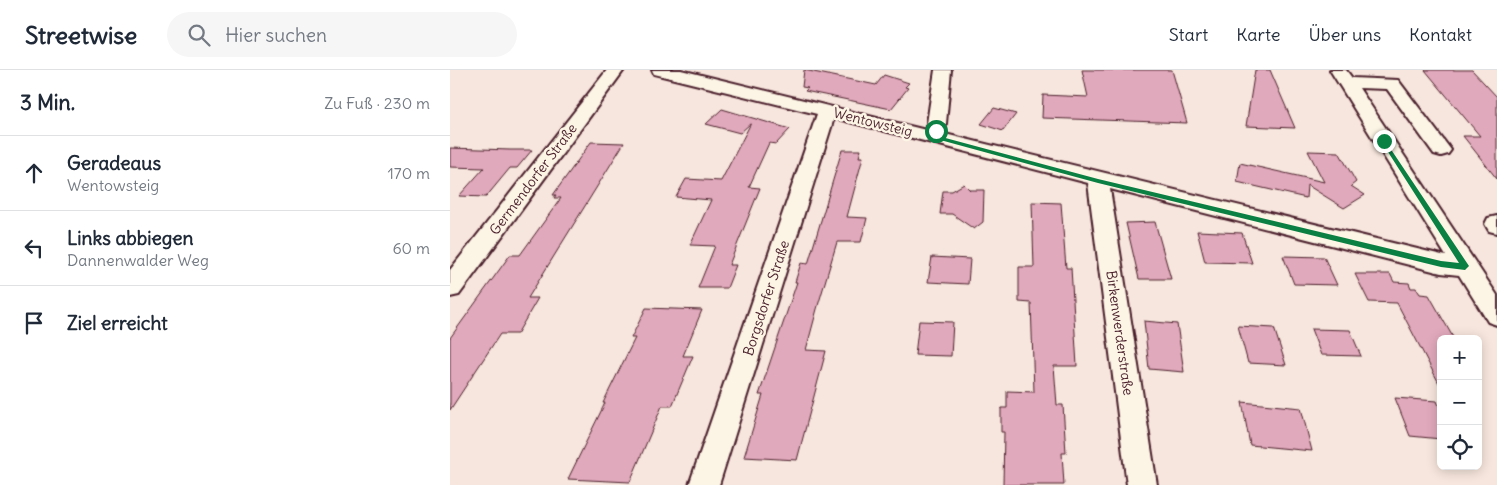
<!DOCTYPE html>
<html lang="de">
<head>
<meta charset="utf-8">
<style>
  :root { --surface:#fff; --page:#f6f6f7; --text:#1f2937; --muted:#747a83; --line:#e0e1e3 }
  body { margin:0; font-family:Delius,sans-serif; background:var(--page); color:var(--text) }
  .controls { position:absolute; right:15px; bottom:15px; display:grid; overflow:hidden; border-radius:8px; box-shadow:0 2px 12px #0003 }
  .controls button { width:45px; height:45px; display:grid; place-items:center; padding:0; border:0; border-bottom:1px solid var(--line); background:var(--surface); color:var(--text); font:25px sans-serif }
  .stop { position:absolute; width:15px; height:15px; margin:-11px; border:4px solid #0b8043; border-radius:50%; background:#fff }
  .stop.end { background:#0b8043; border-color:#fff; box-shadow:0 1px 5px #0008 }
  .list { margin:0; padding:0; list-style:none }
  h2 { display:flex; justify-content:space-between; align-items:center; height:65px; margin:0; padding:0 20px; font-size:21px }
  h2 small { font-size:16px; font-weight:400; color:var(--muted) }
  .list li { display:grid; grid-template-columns:32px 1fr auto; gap:15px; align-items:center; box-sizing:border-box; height:75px; padding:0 20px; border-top:1px solid var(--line) }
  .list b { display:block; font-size:19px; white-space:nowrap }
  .list p { margin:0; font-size:16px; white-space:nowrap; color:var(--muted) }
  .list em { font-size:16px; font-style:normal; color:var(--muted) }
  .icon { flex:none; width:28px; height:28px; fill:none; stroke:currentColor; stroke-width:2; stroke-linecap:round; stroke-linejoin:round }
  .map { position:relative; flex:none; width:1047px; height:415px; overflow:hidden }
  header { display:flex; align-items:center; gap:30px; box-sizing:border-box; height:70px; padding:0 25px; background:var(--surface); border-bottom:1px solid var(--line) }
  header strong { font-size:24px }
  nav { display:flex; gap:28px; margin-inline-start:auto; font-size:18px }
  .search { width:350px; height:45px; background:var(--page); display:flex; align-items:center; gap:12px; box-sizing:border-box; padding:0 18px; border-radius:28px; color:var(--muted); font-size:19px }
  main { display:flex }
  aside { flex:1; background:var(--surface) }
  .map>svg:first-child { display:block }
  .building { fill:#e1a9bc; stroke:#4a1f2b }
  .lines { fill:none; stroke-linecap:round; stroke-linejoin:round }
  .minor-casing { stroke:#4a1f2b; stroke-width:4 }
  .minor { fill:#fcf5e5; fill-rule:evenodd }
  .route { fill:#0b8043 }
  .labels { text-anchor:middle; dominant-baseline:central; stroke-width:5; stroke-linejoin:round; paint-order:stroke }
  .street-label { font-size:14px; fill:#4a1f2b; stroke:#fcf5e5 }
</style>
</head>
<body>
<header>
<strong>Streetwise</strong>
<div class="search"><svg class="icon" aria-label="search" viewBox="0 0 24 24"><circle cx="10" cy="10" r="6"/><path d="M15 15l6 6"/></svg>Hier suchen</div>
<nav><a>Start</a><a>Karte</a><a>Über uns</a><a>Kontakt</a></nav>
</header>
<main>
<aside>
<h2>3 Min.<small>Zu Fuß · 230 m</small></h2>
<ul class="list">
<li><svg class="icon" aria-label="ahead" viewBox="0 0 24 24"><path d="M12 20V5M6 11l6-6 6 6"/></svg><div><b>Geradeaus</b><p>Wentowsteig</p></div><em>170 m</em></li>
<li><svg class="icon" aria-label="left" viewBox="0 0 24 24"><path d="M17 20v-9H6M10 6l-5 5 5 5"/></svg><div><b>Links abbiegen</b><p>Dannenwalder Weg</p></div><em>60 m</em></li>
<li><svg class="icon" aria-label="arrive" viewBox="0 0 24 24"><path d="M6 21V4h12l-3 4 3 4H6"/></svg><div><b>Ziel erreicht</b></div></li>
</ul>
</aside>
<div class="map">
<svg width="1047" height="415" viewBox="0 0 1047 415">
  <rect width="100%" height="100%" fill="#f7e6dd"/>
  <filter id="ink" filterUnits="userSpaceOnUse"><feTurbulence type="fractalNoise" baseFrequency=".02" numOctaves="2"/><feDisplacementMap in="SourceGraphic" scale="10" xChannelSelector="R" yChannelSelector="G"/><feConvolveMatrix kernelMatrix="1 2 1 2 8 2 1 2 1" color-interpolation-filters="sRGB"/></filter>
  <g filter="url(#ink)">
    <!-- building -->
    <path class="building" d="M354,0L426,15L434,5L459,13L455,17L458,18L441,39L355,21L358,18L352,17Z
      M632,0H722L737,53L592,48L593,25L638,27Z
      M805,0H820L845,58L796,56Z
      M975,0H1022L1047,27V109L1013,66H1030Z
      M544,38L566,44L553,61L531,54Z
      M272,39L340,59L326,74L319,73L299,117L310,118L279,195H286L277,218H248L265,176L240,175L261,130L226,127L236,109L271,111L301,53L290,63L256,54Z
      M141,72L174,73L78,228H88L67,264H50L0,340V268L60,185H70L111,128H104L106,125H103Z
      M0,78L60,80H82L67,98H60L36,127L9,126L34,98L0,97Z
      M392,80H411L409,87H413L397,147L417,148L411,172H387L367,239L356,280L376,281L347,390L294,387L313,325H309L347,212H345L351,193L358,194Z
      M858,81L889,82L906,112L901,116L915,125L894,138L857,115L856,128L787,112L790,93L874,112Z
      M514,114L520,120H534L533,152L524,159L502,144H490L493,121H502Z
      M582,132L611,133L616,198H621L627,296H604L607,335H613L616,383H612L614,415H553L554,362H551V338H557V321L584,322L581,233L569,232V197H584Z
      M705,152L721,209H689L676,153Z
      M747,161L792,163L802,193L755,192Z
      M833,186L874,187L887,215L844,214Z
      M482,187L520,189L518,214L478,212Z
      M905,204H940L944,212L959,213L961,218H966L970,224L979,225L1004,269H991V317L947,233L919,232Z
      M196,238L252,240L233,286H243L222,336H212L180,412L118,409L155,333H153L185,268H181Z
      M469,251L503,252L501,286L465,285Z
      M694,251L727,254L734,302L699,299Z
      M788,256L824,258L836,295L798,293Z
      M861,259L900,260L911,286L871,285Z
      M945,328L987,331L991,341V369L960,366Z
      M792,332L851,338L862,381L800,375Z"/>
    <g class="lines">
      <!-- minor casing -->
      <g class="minor-casing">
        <path id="minor" d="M157,0H174L9,225L0,227V200Z
          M202,0H231L476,60L485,0H501L495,64L996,186L880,0H896L902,8L948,10L998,76L1001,80L998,84L991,86L984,84L937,19L909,18L1047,225V255L1038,252L1009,205L991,203L660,119L707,415H677L638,113L384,48L269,415H239L367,44L204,4Z
          M1047,146V163L1039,161L1035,154L1038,148Z"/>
      </g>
      <!-- minor -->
      <use href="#minor" class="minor"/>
    </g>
  </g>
  <!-- route -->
  <path class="route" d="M483,59H488V66L648,109L991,191L1009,193L931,71L934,69L1019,196L1015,200L991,197L648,113L483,68Z"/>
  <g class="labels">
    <!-- street labels -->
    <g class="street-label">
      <text transform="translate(423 52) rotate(14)">Wentowsteig</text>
      <text transform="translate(83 109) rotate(-53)">Germendorfer Straße</text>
      <text transform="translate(316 228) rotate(-72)">Borgsdorfer Straße</text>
      <text transform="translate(670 263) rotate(82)">Birkenwerderstraße</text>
    </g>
  </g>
</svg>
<div class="controls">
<button>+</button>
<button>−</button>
<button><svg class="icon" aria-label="locate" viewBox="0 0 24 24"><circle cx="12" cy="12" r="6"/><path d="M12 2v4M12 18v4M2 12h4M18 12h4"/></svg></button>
</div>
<div class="stop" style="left:486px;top:61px"></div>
<div class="stop end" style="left:934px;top:71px"></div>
</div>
</main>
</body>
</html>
